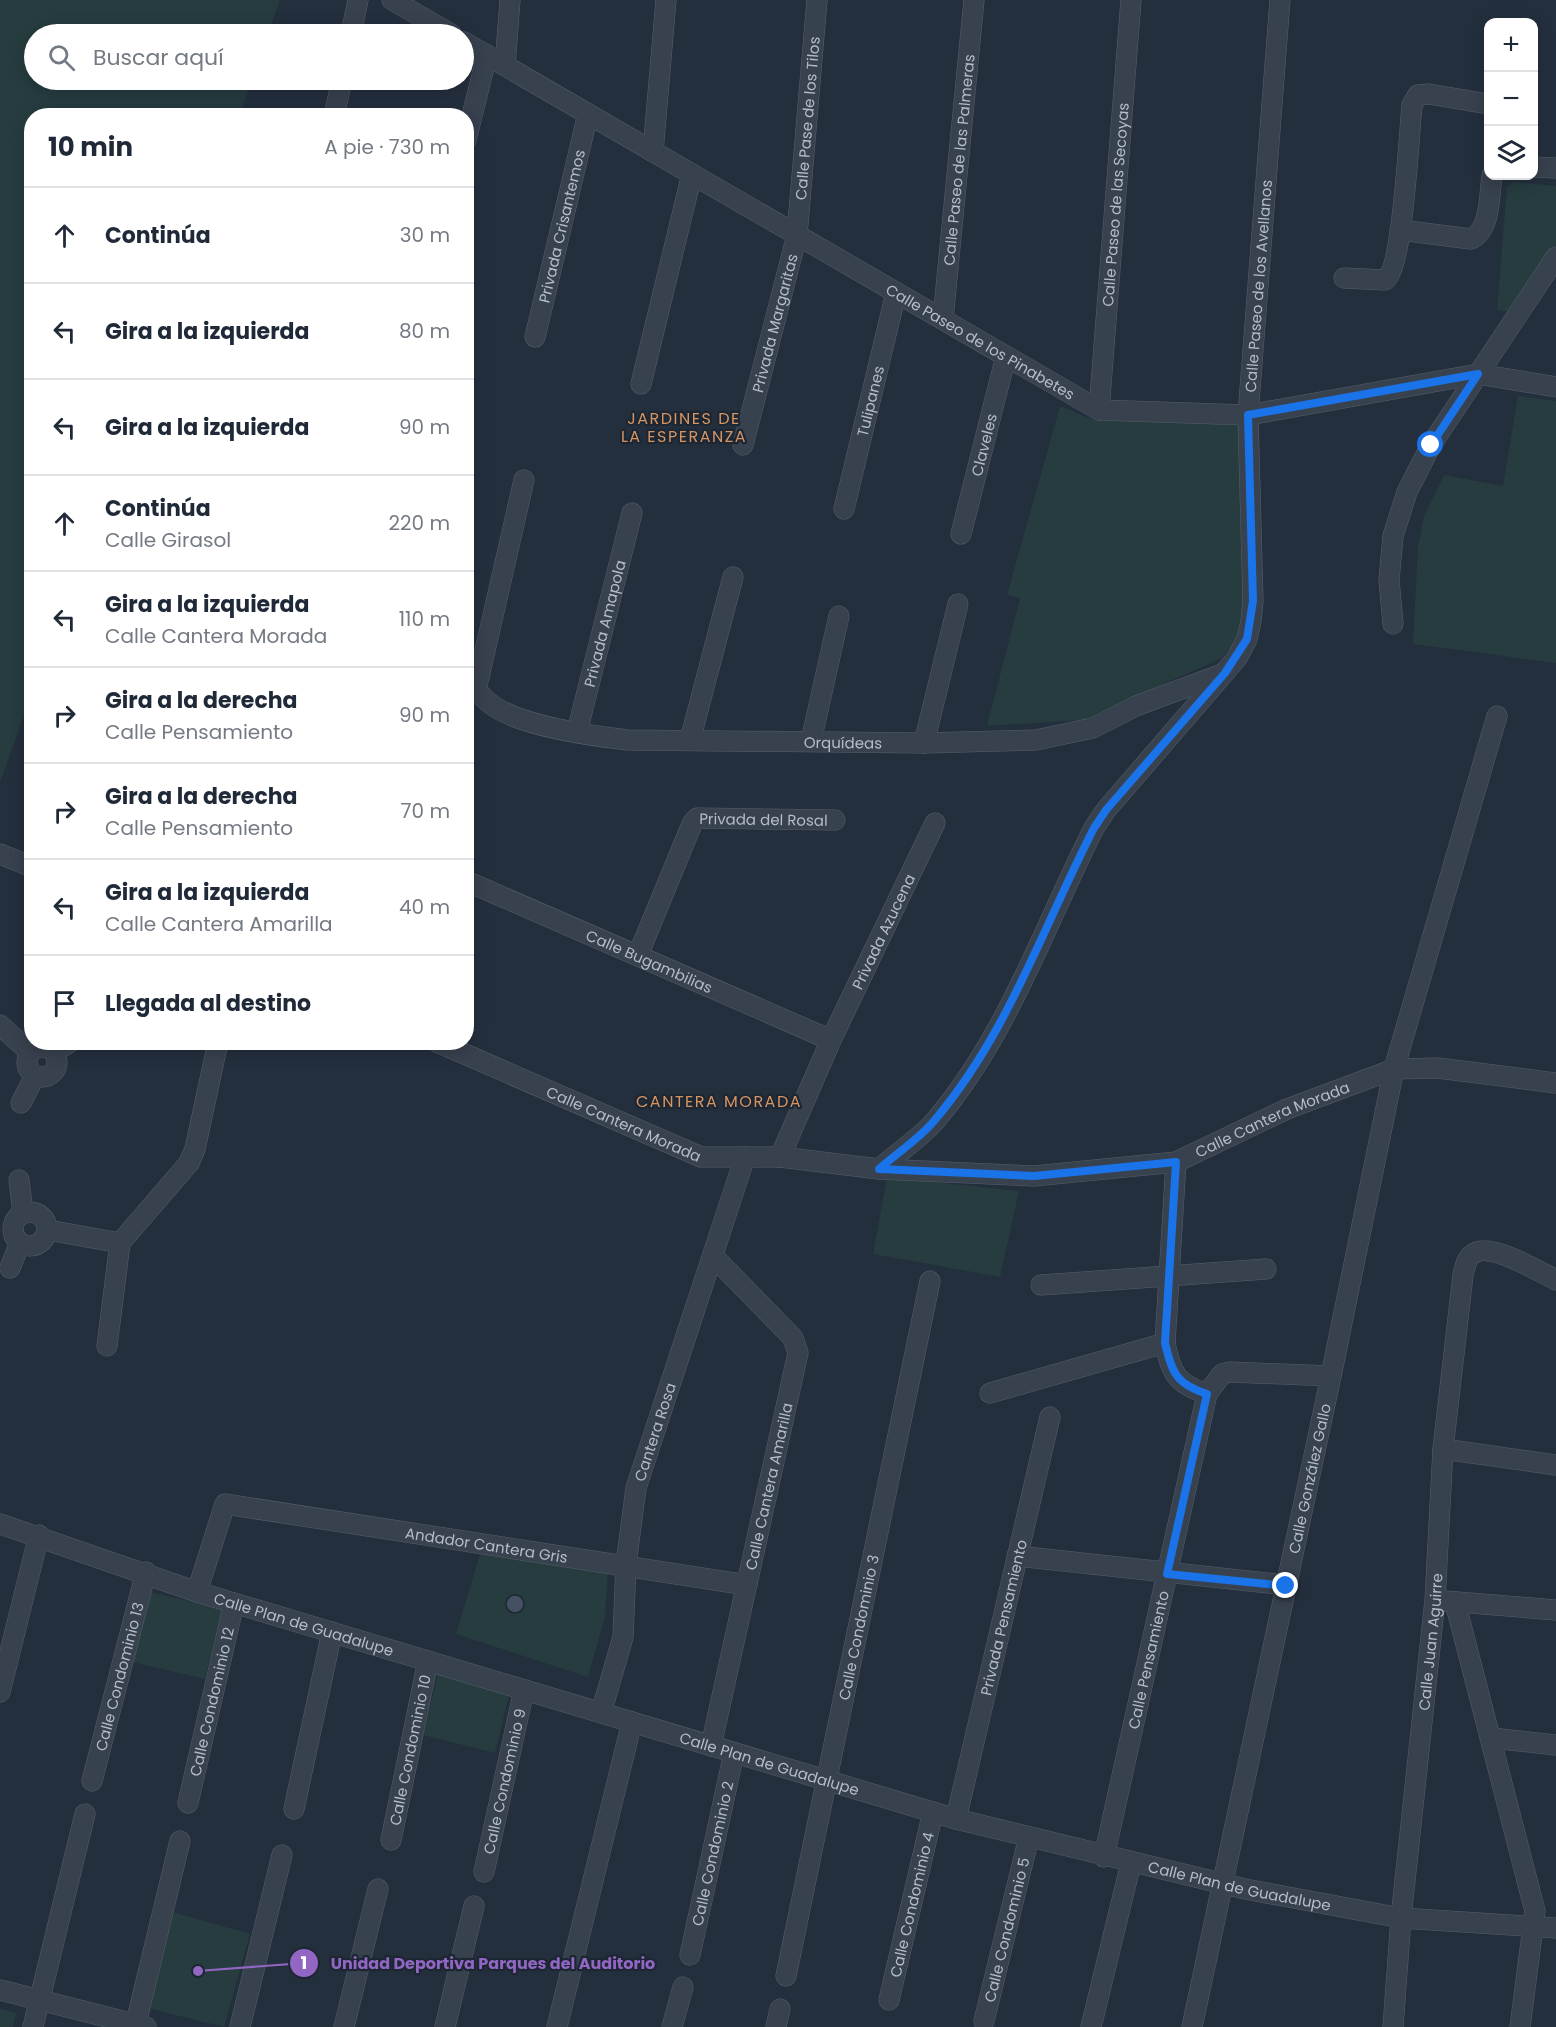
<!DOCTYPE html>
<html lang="es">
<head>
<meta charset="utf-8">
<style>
  :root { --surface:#fff; --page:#f6f6f7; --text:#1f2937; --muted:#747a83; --line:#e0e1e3 }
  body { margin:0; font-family:Poppins,sans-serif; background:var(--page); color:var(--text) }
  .controls { position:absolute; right:18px; top:18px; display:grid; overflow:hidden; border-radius:12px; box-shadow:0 3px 15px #0003 }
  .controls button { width:54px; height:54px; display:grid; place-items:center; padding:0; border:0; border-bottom:2px solid var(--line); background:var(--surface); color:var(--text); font:30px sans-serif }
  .stop { position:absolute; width:18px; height:18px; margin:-14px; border:4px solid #1a73e8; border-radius:50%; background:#fff }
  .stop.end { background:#1a73e8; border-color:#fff; box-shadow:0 2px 6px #0008 }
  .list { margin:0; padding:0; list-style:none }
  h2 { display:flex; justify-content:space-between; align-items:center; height:78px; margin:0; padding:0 24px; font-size:26px }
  h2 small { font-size:20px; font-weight:400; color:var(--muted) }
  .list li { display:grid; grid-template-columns:39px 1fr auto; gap:18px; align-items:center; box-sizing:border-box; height:96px; padding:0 24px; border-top:2px solid var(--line) }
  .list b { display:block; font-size:22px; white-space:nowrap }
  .list p { margin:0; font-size:20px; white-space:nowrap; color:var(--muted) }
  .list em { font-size:20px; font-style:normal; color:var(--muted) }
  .icon { flex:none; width:33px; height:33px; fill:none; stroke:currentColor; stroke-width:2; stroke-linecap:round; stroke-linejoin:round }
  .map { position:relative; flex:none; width:1556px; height:2027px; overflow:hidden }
  .search { position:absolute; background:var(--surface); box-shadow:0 3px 15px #0003; left:24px; top:24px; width:450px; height:66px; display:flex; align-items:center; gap:15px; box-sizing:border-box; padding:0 21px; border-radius:33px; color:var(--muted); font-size:22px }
  .panel { position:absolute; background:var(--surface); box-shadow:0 3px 15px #0003; left:24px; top:108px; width:450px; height:942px; border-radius:24px }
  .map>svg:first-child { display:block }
  .green { fill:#263c3f }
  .building { fill:#455162; stroke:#1f2835; stroke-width:1.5 }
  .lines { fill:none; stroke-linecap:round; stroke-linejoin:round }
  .minor-casing { stroke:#565f6c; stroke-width:21 }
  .minor { stroke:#38414e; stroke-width:20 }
  .route { stroke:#1a73e8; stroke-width:8 }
  .labels { text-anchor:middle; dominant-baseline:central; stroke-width:4.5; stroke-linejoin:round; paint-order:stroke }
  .street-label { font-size:15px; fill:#b4bcc9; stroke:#1d2633 }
  .neighbourhood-label { font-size:16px; letter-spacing:1.5px; fill:#d59563; stroke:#1d2633 }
  .leader { fill:none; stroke:#9266c3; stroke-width:2 }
  .callout-dot { fill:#9266c3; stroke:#1d2633; stroke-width:2 }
  .mark-label { font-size:18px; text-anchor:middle; font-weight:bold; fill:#fff }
  .callout-label { font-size:16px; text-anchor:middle; font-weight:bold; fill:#9266c3; stroke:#1d2633; stroke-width:4.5; stroke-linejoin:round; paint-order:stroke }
</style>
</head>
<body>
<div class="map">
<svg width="1556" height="2027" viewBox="0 0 1556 2027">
  <rect width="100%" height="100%" fill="#242f3e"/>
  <!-- green -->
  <path class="green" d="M0,0H280L268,34H34V80H252L240,115L32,116L31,697L0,782Z
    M1514,182L1556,186V245L1512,312L1497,310L1507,187Z
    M1518,396L1556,401V663L1413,644L1418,546L1424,516L1444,475L1503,486Z
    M1060,406L1091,419L1240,425L1248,605L1236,641L1222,658L1084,720L987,726L1020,598L1007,595Z
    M887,1177L1019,1191L1000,1277L873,1254Z
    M485,1537L609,1552L605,1617L588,1677L456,1634Z
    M150,1592L222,1609L205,1679L132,1662Z
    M439,1670L510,1691L495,1753L423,1735Z
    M169,1911L250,1934L224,2027L147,2008Z
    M0,2009L16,2013L13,2027H0Z"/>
  <!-- building -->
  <path class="building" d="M506 1604a9 9 0 1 1 18 0a9 9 0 1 1-18 0Z"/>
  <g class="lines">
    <!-- minor casing -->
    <g class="minor-casing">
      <g id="minor">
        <path d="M392,0L451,34"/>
        <path d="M351,34L358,0"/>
        <path id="s1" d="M464,42L1099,410L1248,415L1478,374L1556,387"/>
        <path d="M505,66L510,0"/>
        <path d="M334,116L342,80"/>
        <path d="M466,140L487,55"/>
        <path d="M653,152L666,0"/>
        <path d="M1534,167L1556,168"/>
        <path d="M1400,230L1471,239C1491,230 1489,196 1492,176"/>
        <path d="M1344,278L1385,280C1403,268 1409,133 1412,105L1418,95L1429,94L1488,104"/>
        <path id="s2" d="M943,319L974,0"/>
        <path id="s3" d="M535,337L588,114"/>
        <path d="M641,384L692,174"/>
        <path id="s4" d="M1099,410L1131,0"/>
        <path id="s5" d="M743,445L797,235L817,0"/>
        <path id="s6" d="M844,509L896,293"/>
        <path id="s7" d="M961,534L1006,356"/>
        <path d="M1393,624L1389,580L1393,536L1407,492L1431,445L1556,257"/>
        <path id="s8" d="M466,678C474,687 482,698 492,705C521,726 592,736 628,740L924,743L1036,740L1093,728L1136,706L1222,674"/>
        <path d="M476,690L524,480"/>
        <path id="s9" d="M577,732L632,513"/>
        <path d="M690,740L733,577"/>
        <path d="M811,741L839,616"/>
        <path d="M924,743L958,604"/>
        <path d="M0,854L32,867"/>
        <path id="s10" d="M466,881L831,1040"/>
        <path id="s11" d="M638,955L692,824L697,818L835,820"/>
        <path d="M0,1025L30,1052"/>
        <path id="s12" d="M437,1042L701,1157H780L879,1169L1034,1176L1176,1162L1287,1109L1394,1069L1438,1068L1556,1083"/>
        <circle cx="42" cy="1062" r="15"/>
        <path d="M54,1052L70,1042"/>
        <path d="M21,1103L35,1076"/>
        <path id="s13" d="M780,1157L831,1040L935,823"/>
        <path d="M1176,1162L1165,1343C1171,1374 1177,1384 1207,1394"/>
        <path id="s14" d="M879,1169C897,1153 919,1139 935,1121C1008,1035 1044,927 1094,828L1106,810L1237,658L1247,639L1251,621L1253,601L1248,415L1280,0"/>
        <path d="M19,1180L23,1213"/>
        <circle cx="30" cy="1229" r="17"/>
        <path d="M48,1230L120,1243"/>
        <path d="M120,1243L189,1163L195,1149L218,1042"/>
        <path d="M10,1268L20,1243"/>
        <path d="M1041,1285L1266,1269"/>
        <path d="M107,1346L120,1243"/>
        <path d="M990,1393L1165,1343"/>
        <path d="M1443,1449L1556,1465"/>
        <path id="s15" d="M0,1524L197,1592L956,1819L1245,1889L1401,1918L1556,1928"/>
        <path d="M1017,1556L1286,1585"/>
        <path id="s16" d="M197,1592L225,1504L747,1585"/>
        <path d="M1445,1601L1556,1610"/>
        <path d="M1455,1602L1535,1911L1520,2027"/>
        <path d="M0,1692L39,1535"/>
        <path id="s17" d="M601,1713L623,1637L626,1564L636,1488L745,1157"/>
        <path d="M1492,1738L1556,1745"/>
        <path id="s18" d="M711,1746L798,1353L793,1338L714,1257"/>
        <path id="s19" d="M92,1781L146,1572"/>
        <path id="s20" d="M188,1803L234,1603"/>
        <path d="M294,1809L332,1632"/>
        <path id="s21" d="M956,1819L1050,1417"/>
        <path id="s22" d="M391,1840L428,1661"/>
        <path id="s23" d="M1104,1857L1207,1394L1222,1374L1230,1372L1331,1376"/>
        <path id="s24" d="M484,1872L524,1690"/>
        <path id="s25" d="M690,1955L734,1753"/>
        <path id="s26" d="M786,1976L930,1281"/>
        <path d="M0,1990L146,2027"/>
        <path id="s27" d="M889,2000L933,1812"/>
        <path id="s28" d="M984,2021L1029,1837"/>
        <path d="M33,2027L85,1814"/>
        <path d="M135,2027L180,1841"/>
        <path d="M240,2027L282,1855"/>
        <path d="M344,2027L378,1889"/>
        <path d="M445,2027L474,1906"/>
        <path d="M557,2027L632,1722"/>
        <path d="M672,2027L683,1987"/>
        <path d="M776,2027L780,2009"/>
        <path d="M1091,2027L1131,1863"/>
        <path id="s29" d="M1192,2027L1331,1376L1394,1069L1497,716"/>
        <path id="s30" d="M1393,2027L1401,1918L1435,1600L1443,1449L1463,1275C1465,1268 1466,1258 1473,1254C1489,1241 1540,1272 1556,1280"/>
      </g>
    </g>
    <!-- minor -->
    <use href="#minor" class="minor"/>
  </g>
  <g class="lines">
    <!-- route -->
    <path class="route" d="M1286,1586L1167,1574L1207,1394C1177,1384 1172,1374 1165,1343L1176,1162L1034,1176L879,1169C897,1153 919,1139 934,1121C1008,1034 1043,927 1094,828L1106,810L1225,673L1247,639L1253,601L1248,415L1478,374L1431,445"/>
  </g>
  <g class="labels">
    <!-- street labels -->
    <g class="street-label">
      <text stroke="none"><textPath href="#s5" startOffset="334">Calle Pase de los Tilos</textPath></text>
      <text stroke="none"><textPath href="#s2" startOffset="160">Calle Paseo de las Palmeras</textPath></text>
      <text stroke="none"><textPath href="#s4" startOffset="206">Calle Paseo de las Secoyas</textPath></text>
      <text stroke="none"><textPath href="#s3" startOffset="114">Privada Crisantemos</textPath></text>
      <text stroke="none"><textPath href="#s14" startOffset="1006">Calle Paseo de los Avellanos</textPath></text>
      <text stroke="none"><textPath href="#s5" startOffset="126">Privada Margaritas</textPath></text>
      <text stroke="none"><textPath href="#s1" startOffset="597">Calle Paseo de los Pinabetes</textPath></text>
      <text stroke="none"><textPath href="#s6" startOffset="111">Tulipanes</textPath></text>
      <text stroke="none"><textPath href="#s7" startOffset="92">Claveles</textPath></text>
      <text stroke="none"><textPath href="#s9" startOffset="112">Privada Amapola</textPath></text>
      <text stroke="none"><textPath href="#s8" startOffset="394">Orquídeas</textPath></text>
      <text stroke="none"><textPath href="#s11" startOffset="216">Privada del Rosal</textPath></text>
      <text stroke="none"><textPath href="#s13" startOffset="248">Privada Azucena</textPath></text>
      <text stroke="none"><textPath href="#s10" startOffset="200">Calle Bugambilias</textPath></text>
      <text stroke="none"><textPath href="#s12" startOffset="870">Calle Cantera Morada</textPath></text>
      <text stroke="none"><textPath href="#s12" startOffset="204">Calle Cantera Morada</textPath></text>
      <text stroke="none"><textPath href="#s17" startOffset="288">Cantera Rosa</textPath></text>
      <text stroke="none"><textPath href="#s29" startOffset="561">Calle González Gallo</textPath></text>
      <text stroke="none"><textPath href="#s18" startOffset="266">Calle Cantera Amarilla</textPath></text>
      <text stroke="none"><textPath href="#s16" startOffset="357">Andador Cantera Gris</textPath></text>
      <text stroke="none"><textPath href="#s21" startOffset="207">Privada Pensamiento</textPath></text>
      <text stroke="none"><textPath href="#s15" startOffset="320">Calle Plan de Guadalupe</textPath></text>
      <text stroke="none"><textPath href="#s26" startOffset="356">Calle Condominio 3</textPath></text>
      <text stroke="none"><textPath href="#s30" startOffset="387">Calle Juan Aguirre</textPath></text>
      <text stroke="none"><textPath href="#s23" startOffset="202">Calle Pensamiento</textPath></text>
      <text stroke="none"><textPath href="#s19" startOffset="108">Calle Condominio 13</textPath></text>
      <text stroke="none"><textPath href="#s20" startOffset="104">Calle Condominio 12</textPath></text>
      <text stroke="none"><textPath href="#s22" startOffset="92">Calle Condominio 10</textPath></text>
      <text stroke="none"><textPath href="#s15" startOffset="806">Calle Plan de Guadalupe</textPath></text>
      <text stroke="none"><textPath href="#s24" startOffset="93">Calle Condominio 9</textPath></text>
      <text stroke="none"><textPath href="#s25" startOffset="104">Calle Condominio 2</textPath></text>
      <text stroke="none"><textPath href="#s15" startOffset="1292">Calle Plan de Guadalupe</textPath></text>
      <text stroke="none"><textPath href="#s27" startOffset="98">Calle Condominio 4</textPath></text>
      <text stroke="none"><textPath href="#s28" startOffset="94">Calle Condominio 5</textPath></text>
    </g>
    <!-- neighbourhood labels -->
    <g class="neighbourhood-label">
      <text x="684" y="418">JARDINES DE<tspan x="684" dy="18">LA ESPERANZA</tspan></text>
      <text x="719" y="1101">CANTERA MORADA</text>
    </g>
  </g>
  <!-- callouts -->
  <path class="leader" d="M198 1971L304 1963"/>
  <g class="callout-dot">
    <circle cx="198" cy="1971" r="6"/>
    <circle cx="304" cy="1963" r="15"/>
  </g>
  <g class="mark-label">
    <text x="304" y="1969">1</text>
  </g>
  <g class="callout-label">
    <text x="493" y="1969">Unidad Deportiva Parques del Auditorio</text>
  </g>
</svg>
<div class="controls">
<button>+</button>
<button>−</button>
<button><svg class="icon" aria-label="layers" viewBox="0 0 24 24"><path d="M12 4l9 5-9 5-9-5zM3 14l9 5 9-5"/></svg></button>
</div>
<div class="stop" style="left:1431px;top:445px"></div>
<div class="stop end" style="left:1286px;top:1586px"></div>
<div class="search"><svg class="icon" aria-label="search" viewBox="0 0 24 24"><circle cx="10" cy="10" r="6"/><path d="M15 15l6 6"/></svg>Buscar aquí</div>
<section class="panel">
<h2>10 min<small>A pie · 730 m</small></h2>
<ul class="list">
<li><svg class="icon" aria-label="ahead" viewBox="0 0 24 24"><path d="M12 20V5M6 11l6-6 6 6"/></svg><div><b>Continúa</b></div><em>30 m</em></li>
<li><svg class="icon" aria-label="left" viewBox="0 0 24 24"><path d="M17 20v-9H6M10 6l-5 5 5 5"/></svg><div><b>Gira a la izquierda</b></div><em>80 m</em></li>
<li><svg class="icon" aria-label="left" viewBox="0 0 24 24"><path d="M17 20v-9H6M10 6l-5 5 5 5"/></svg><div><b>Gira a la izquierda</b></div><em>90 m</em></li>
<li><svg class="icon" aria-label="ahead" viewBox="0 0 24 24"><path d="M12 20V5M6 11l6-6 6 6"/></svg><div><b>Continúa</b><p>Calle Girasol</p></div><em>220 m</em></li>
<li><svg class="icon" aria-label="left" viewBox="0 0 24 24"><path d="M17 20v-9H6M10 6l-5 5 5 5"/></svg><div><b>Gira a la izquierda</b><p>Calle Cantera Morada</p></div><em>110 m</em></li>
<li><svg class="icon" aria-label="right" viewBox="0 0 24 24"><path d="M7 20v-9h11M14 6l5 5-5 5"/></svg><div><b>Gira a la derecha</b><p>Calle Pensamiento</p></div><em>90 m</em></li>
<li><svg class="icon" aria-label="right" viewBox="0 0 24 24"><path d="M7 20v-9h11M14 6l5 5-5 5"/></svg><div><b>Gira a la derecha</b><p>Calle Pensamiento</p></div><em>70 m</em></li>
<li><svg class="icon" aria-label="left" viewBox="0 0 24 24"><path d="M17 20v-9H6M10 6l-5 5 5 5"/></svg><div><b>Gira a la izquierda</b><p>Calle Cantera Amarilla</p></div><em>40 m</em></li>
<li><svg class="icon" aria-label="arrive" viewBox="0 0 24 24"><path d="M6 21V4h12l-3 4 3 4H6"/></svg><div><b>Llegada al destino</b></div></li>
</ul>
</section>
</div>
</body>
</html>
